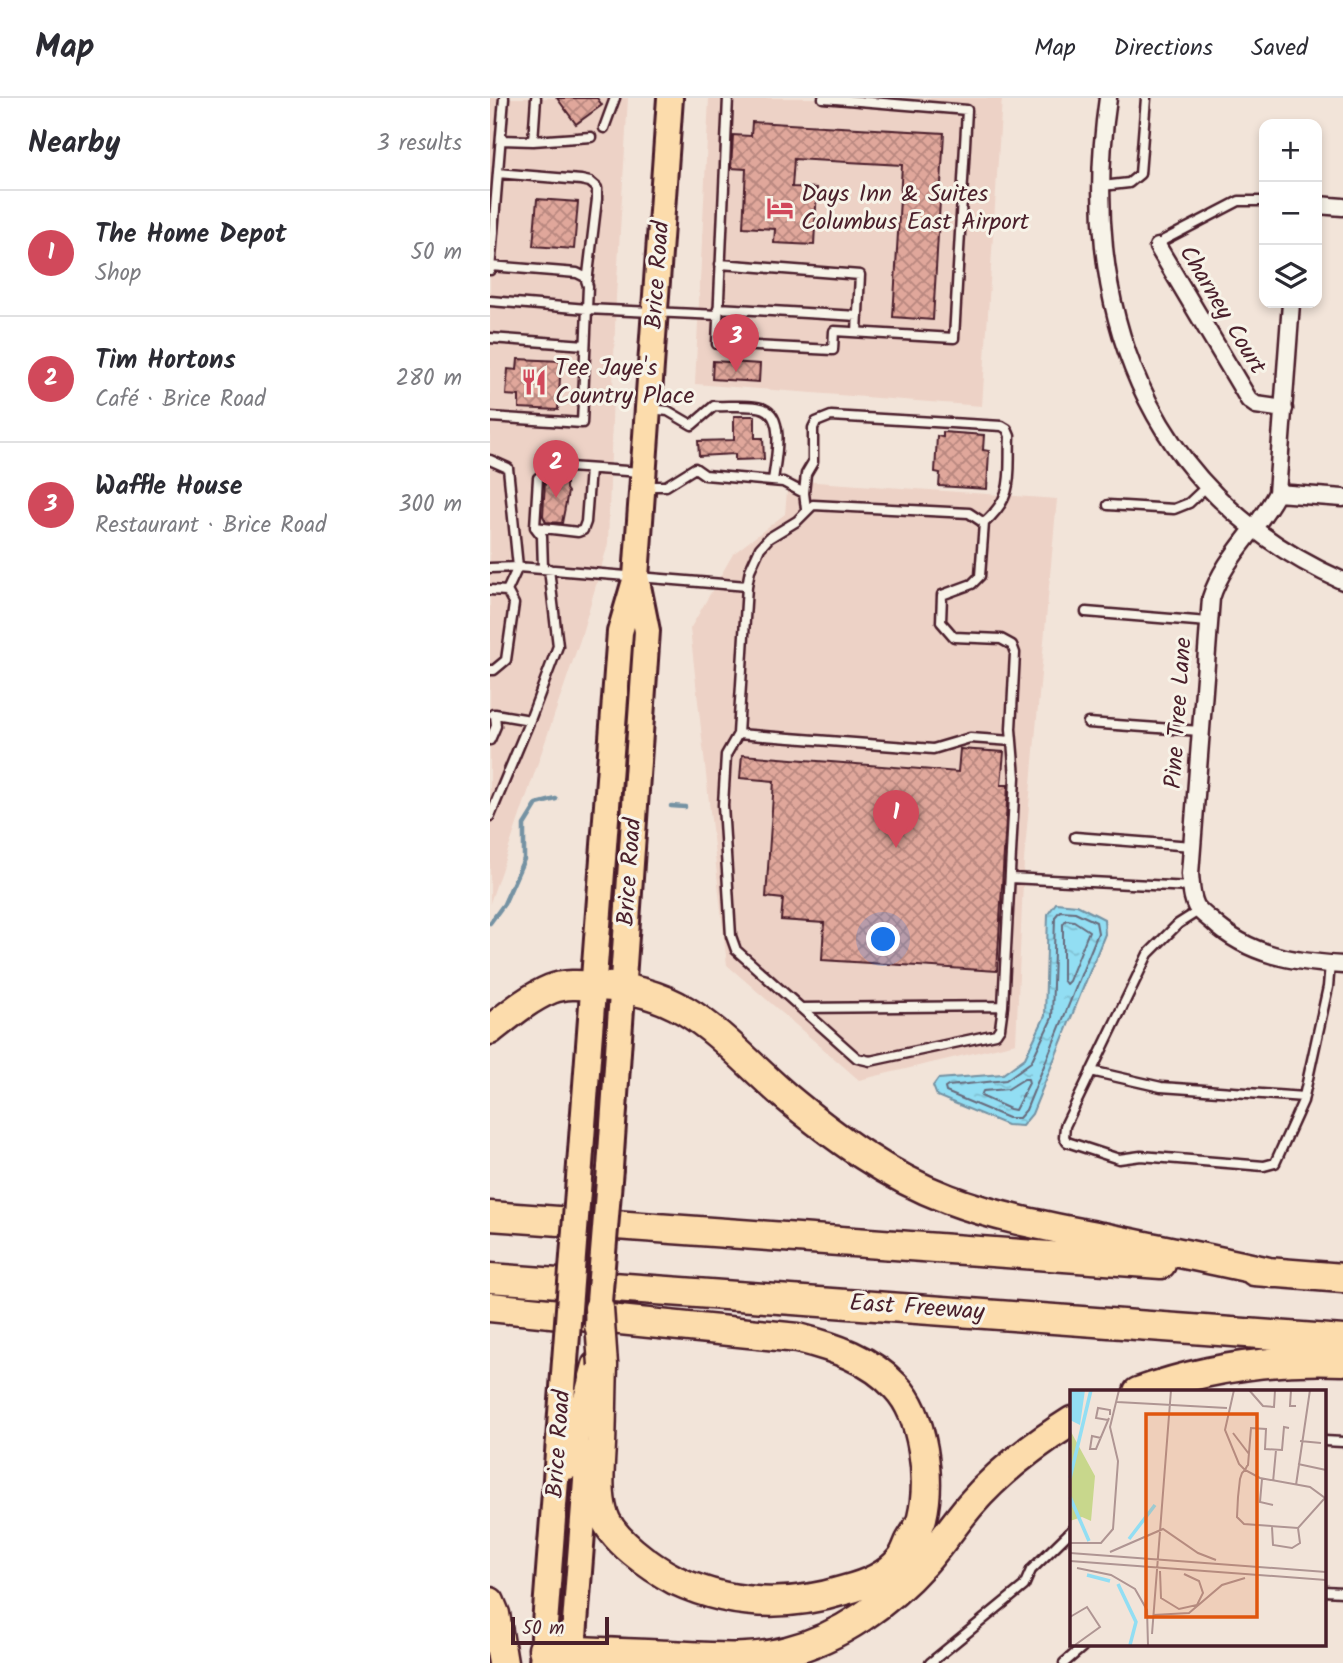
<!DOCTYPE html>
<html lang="en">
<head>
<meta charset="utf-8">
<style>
  :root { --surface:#fff; --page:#f2f2f3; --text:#2b2b33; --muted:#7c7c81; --line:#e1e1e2; --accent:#d1495b }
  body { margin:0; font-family:Kalam,sans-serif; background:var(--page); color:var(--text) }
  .controls { position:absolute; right:21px; top:21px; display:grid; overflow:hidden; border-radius:14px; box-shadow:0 4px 10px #0003 }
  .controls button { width:63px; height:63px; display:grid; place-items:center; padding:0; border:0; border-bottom:2px solid var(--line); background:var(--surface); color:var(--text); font:35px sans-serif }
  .scale { position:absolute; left:21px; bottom:18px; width:98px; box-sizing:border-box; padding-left:7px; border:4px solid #4a1f2b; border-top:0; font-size:19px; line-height:24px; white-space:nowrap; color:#4a1f2b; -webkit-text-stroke:5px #f7f3e8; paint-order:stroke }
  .you { position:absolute; left:394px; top:842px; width:24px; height:24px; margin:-18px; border:5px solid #fff; border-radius:50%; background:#1a73e8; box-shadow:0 0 0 10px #1a73e833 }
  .badge { display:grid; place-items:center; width:46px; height:46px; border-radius:50%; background:var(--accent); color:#fff; font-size:23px; font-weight:700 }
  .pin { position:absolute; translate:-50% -58px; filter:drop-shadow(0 2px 4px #0008) }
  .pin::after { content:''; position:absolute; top:37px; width:24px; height:21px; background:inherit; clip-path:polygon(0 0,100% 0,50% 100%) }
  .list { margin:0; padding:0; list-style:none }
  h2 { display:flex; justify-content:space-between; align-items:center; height:91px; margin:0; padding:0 28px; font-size:30px }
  h2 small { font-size:23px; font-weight:400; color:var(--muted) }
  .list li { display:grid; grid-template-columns:46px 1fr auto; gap:21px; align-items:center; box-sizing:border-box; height:126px; padding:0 28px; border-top:2px solid var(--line) }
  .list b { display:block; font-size:26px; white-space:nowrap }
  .list p { margin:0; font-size:23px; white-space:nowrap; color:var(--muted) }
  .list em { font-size:23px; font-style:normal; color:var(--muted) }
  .icon { flex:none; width:38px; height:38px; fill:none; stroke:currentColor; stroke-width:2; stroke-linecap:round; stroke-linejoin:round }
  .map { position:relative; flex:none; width:853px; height:1565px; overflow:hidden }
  header { display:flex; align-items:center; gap:42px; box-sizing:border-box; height:98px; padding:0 35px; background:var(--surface); border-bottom:2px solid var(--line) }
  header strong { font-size:33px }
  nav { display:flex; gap:38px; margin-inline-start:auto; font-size:24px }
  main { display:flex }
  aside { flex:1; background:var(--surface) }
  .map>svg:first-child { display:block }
  .built { fill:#edd2c6 }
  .water { fill:url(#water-ripples); stroke:#7592a3; stroke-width:2 }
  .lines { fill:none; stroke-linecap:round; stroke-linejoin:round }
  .shore { stroke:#676b7b; stroke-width:2 }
  .stream { stroke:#7592a3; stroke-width:4.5 }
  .building { fill:url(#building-cross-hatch); stroke:#4a1f2b; stroke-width:2 }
  .service-casing { stroke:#4a1f2b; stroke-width:13 }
  .minor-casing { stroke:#4a1f2b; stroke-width:21 }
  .primary-casing { stroke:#4a1f2b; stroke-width:30 }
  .motorway-casing { stroke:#4a1f2b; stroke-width:33 }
  .service { stroke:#f7f3e8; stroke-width:8 }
  .minor { stroke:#f7f3e8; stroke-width:16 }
  .primary { stroke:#fcdcac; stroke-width:24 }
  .motorway { stroke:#fcdcac; stroke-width:28 }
  .primary-bridge-casing { stroke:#4a1f2b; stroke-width:30; stroke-linecap:butt }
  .motorway-bridge-casing { stroke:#4a1f2b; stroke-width:33; stroke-linecap:butt }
  .primary-bridge { stroke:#fcdcac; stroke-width:24 }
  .motorway-bridge { stroke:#fcdcac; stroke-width:28 }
  .labels { text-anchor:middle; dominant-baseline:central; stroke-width:6; stroke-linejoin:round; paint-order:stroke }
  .poi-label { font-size:24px; fill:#4a1f2b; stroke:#f7f3e8; text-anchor:start }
  .street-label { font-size:24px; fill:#4a1f2b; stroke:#f7f3e8 }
  .inset-river { fill:none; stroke:#92def3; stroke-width:3.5 }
  .inset-road { fill:none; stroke:#af9593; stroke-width:2 }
  .view { fill:#e0560e; fill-opacity:0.15; stroke:#e0560e; stroke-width:3.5 }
  .inset-edge { fill:none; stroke:#4a1f2b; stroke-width:3.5 }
</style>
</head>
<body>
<header>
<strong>Map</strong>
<nav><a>Map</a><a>Directions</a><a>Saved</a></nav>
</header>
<main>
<aside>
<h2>Nearby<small>3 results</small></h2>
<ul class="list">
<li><span class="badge">1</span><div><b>The Home Depot</b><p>Shop</p></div><em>50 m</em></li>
<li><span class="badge">2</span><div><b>Tim Hortons</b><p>Café · Brice Road</p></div><em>280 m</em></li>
<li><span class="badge">3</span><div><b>Waffle House</b><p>Restaurant · Brice Road</p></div><em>300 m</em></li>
</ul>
</aside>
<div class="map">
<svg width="853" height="1565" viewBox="0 0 853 1565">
  <defs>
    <pattern id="water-ripples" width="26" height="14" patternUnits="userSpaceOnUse" patternTransform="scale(1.75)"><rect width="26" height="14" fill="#92def3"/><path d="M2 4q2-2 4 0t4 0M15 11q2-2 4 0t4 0" fill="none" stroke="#7fbed0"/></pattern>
    <pattern id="building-cross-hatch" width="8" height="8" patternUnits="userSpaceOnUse" patternTransform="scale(1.75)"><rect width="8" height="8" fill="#e0a79b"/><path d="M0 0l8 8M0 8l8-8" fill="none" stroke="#b8877f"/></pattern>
  </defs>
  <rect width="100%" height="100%" fill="#f2e4d9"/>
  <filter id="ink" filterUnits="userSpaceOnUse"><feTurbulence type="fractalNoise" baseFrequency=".0143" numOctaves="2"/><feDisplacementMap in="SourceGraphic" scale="14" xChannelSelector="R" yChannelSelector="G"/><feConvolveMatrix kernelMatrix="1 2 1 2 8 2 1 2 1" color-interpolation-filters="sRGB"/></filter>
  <g filter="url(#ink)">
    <!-- built -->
    <path class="built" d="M0,0H138L126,199L118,446L90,542L0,805Z
      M219,0H512L492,308L205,286Z
      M298,382L567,401L534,762L526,945L369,982L237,867L200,531L243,456L295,416Z"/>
    <!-- water -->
    <path class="water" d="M566,805L587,807L614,821L615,836L542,1016L532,1028L517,1027L447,998L443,988L448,981L513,976L535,960L555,918L558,816Z"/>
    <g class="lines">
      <!-- shore -->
      <path class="shore" d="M570,813L585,814L606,824L608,835L536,1012L529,1020H518L456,994L455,990L458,988L516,982L541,964L562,920L565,819Z
        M576,822L584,823L599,833L579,883L576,886L573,882V826Z
        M534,981H538L539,985L525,1012L520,1011L491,998L493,993L518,991Z"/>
      <!-- stream -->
      <path class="stream" d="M181,708L195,709
        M0,825L14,806L34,761V727L47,706L66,701"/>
    </g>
    <!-- building -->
    <path class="building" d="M67,0H107L112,7L86,26Z
      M262,24L454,35L443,222L403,219L412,67L304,61L302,89L327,90L324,147L284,145L285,131L253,129L256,71L241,70L243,37L261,38Z
      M47,101L88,104L84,151L43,148Z
      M28,261L71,263L68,312L29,310V298L16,297L18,271L27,272Z
      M223,263L270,266L269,284L222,281Z
      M244,318H265V340H273L274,361L245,362V356L209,358L208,343L244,342Z
      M453,334L494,337L493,352L499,353L497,391L449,388L450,375L445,374L447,338L453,339Z
      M59,380L76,381V391L78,394L72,425L56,424L53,418L55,383Z
      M470,651L514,654L511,687H518L507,873L332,862L334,825L291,822L293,801L276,799L284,683L250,680L252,657L468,674Z"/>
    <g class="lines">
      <!-- service casing -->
      <g class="service-casing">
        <path id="service" d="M238,0L227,246L343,252L344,233L464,240L477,12L333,0
          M114,30L125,0
          M11,42L43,43L46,0
          M43,43L101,39
          M8,75L91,82L100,84L107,90V101L97,185
          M612,88L639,85L650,76L656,0
          M668,149L674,142L749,103H774
          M230,166L370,177L367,234
          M0,172L14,0
          M0,203L97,211L228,217
          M228,210L368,218
          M0,240L95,247
          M161,311L178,313L202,327L224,308C236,309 264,306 274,311C296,320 285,364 283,383
          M0,319L92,325L98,188L95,179L87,175L0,168
          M0,362L18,370L28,469L17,493L0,492
          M155,388H176L205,370L215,377L293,384L314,395
          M618,407L684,411L699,405L716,389
          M316,411L314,395L316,376L323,364V330L326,324L341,318L512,328L517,331L520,338C518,377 526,397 494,425
          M45,429L88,434L93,432L96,424L100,371
          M0,470L28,469L257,488L260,472L270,450L279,440L307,423L323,407L479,415L494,425L490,478L482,486L452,497L451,524L464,539L511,541L522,547L525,555L521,631L525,679L513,908L510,930L506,936L380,963L367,960L246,852L241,838L233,707L236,657L248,636L257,488
          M53,471L52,438L45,429L48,380L64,368L151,374
          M596,514L718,524
          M0,572H4L16,562L24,506L17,493
          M5,616L40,622L68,548L59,471
          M598,625L710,633
          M248,636L443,651L480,640L522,643
          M0,642L6,628L5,616H3
          M0,718L40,622
          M585,739L702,748
          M520,780L701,789
          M710,812L688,826L658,856L575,1028L574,1039L577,1044L629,1061L651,1058L774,1068L785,1065L813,1003L838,889L840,866
          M311,910L513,908
          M601,973L671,989L814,999
          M834,1343L853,1344
          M834,1493L853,1494
          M440,1565L534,1488L541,1472L582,1432
          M574,1565L596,1546"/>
      </g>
      <!-- minor casing -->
      <g class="minor-casing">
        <path id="minor" d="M618,0C588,206 654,395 853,483
          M827,107L853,109
          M668,149L759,302L766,307L794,311
          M801,205L787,395C768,432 734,459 721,500L700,776C701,786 701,799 706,808C710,814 717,819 722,823C759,858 805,864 853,867
          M787,395L853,400"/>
      </g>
      <!-- primary casing -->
      <g class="primary-casing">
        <path id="primary" d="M90,1067L130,534L146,479L180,0
          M120,1070L157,533L147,483
          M78,1369L105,1267
          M52,1565L75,1263
          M82,1565L98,1356"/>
      </g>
      <!-- motorway casing -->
      <g class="motorway-casing">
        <path id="motorway" d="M0,932C19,917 39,900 61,891C76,885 93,887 108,888C199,892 231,942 294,997C344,1039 397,1078 458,1101C508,1120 560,1129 612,1139C669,1151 726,1162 783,1175
          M0,1118L671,1166
          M764,1173L853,1180
          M0,1180L853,1242
          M0,1209L308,1240C344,1249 380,1261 406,1289C434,1318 441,1382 432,1420C430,1428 424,1436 420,1443C417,1449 415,1457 410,1462C397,1478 375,1487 355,1492C297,1510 241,1508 185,1482C162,1470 120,1441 113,1415C107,1393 110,1369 111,1346C112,1320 112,1293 113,1267
          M648,1294C715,1270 782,1260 853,1263
          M0,1504L5,1516L13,1565
          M53,1551C96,1554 138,1555 180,1557C218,1559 260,1563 297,1553C350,1540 398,1505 434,1465C450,1447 464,1426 480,1407C509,1373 544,1347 582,1323"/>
      </g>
      <!-- service -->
      <use href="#service" class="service"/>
      <!-- minor -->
      <use href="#minor" class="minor"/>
      <!-- primary -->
      <use href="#primary" class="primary"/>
      <!-- motorway -->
      <use href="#motorway" class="motorway"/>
      <!-- primary-bridge casing -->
      <g class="primary-bridge-casing">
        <path id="primary-bridge" d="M107,1228L120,1070
          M75,1263L90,1067"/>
      </g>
      <!-- motorway-bridge casing -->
      <g class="motorway-bridge-casing">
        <path id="motorway-bridge" d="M109,1210L113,1267"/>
      </g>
      <!-- primary-bridge -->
      <use href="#primary-bridge" class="primary-bridge"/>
      <!-- motorway-bridge -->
      <use href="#motorway-bridge" class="motorway-bridge"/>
    </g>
  </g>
  <!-- icons -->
  <defs>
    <g id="hotel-bare" transform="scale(2.1)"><path d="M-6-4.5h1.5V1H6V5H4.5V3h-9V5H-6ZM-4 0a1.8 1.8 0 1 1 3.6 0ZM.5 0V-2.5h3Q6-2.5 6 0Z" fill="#d1495b" stroke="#f7f3e8" stroke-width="2.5" paint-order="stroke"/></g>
    <g id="restaurant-bare" transform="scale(2.1)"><path d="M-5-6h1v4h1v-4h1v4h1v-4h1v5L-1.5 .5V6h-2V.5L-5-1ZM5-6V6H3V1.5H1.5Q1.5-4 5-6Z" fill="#d1495b" stroke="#f7f3e8" stroke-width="2.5" paint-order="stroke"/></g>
  </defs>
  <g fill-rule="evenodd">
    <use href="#hotel-bare" x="290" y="110"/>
    <use href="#restaurant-bare" x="44" y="284"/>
  </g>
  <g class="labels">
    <!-- poi labels -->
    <g class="poi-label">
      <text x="311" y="96">Days Inn &amp; Suites<tspan x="311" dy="28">Columbus East Airport</tspan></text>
      <text x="65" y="270">Tee Jaye's<tspan x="65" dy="28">Country Place</tspan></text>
    </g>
    <!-- street labels -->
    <g class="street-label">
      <text transform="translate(168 177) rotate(-86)">Brice Road</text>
      <text transform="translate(732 212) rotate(59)">Charney Court</text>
      <text transform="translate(689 615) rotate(-86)">Pine Tree Lane</text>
      <text transform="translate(140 774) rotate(-86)">Brice Road</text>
      <text transform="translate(427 1210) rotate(4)">East Freeway</text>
      <text transform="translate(69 1346) rotate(-86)">Brice Road</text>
    </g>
  </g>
  <!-- overview -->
  <g transform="translate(580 1292)">
    <rect width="256" height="256" fill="#f2e4d9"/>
    <path d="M0,40L25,86L21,131L12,127L0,131Z" fill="#c8d78c"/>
    <path d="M0,0H15L10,35L0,30Z" fill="#92def3"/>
    <path class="inset-river" d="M0,88L21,0M0,107L19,151M59,149L85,115M17,185L40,191M48,194L66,232L60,255"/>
    <path class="inset-road" d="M164,0L155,40L169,74L175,80L190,88L240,97L255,108L228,138L174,134L167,127L168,107L170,89L172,83L175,80L177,76L178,75L181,38L196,39L195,59L212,60L214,37L219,38M179,0L193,16L204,17L205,0M221,0L220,16H226M47,12L157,18M38,30L26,28L28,18L40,20V25M163,43L179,64M31,48L22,46L20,59H26L39,28M230,51L251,53M228,74L256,80M192,89L190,112L203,115M203,92L206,60M226,95L240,0M202,137L203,155L222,158L230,153L228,138M0,153H31L43,139L48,71L40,37L49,0M40,162L93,139L128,163L146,170M0,163L256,182M0,171L256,190M7,178L41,185L65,199L77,220L78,255M90,181L91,208L109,219L127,215L133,203L129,191L114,184M83,225L119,223L152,195L175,188M0,227L17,217L30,237L5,255M82,244L101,0"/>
    <path class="view" d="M76,24H187V227H76Z"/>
    <rect width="256" height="256" class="inset-edge"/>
  </g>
</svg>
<div class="controls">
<button>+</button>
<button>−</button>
<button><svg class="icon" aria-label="layers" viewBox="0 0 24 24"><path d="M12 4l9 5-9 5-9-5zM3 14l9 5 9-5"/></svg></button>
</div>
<div class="scale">50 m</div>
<div class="you"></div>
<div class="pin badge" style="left:406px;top:750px">1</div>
<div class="pin badge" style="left:66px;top:400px">2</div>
<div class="pin badge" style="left:246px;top:274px">3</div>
</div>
</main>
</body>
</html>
